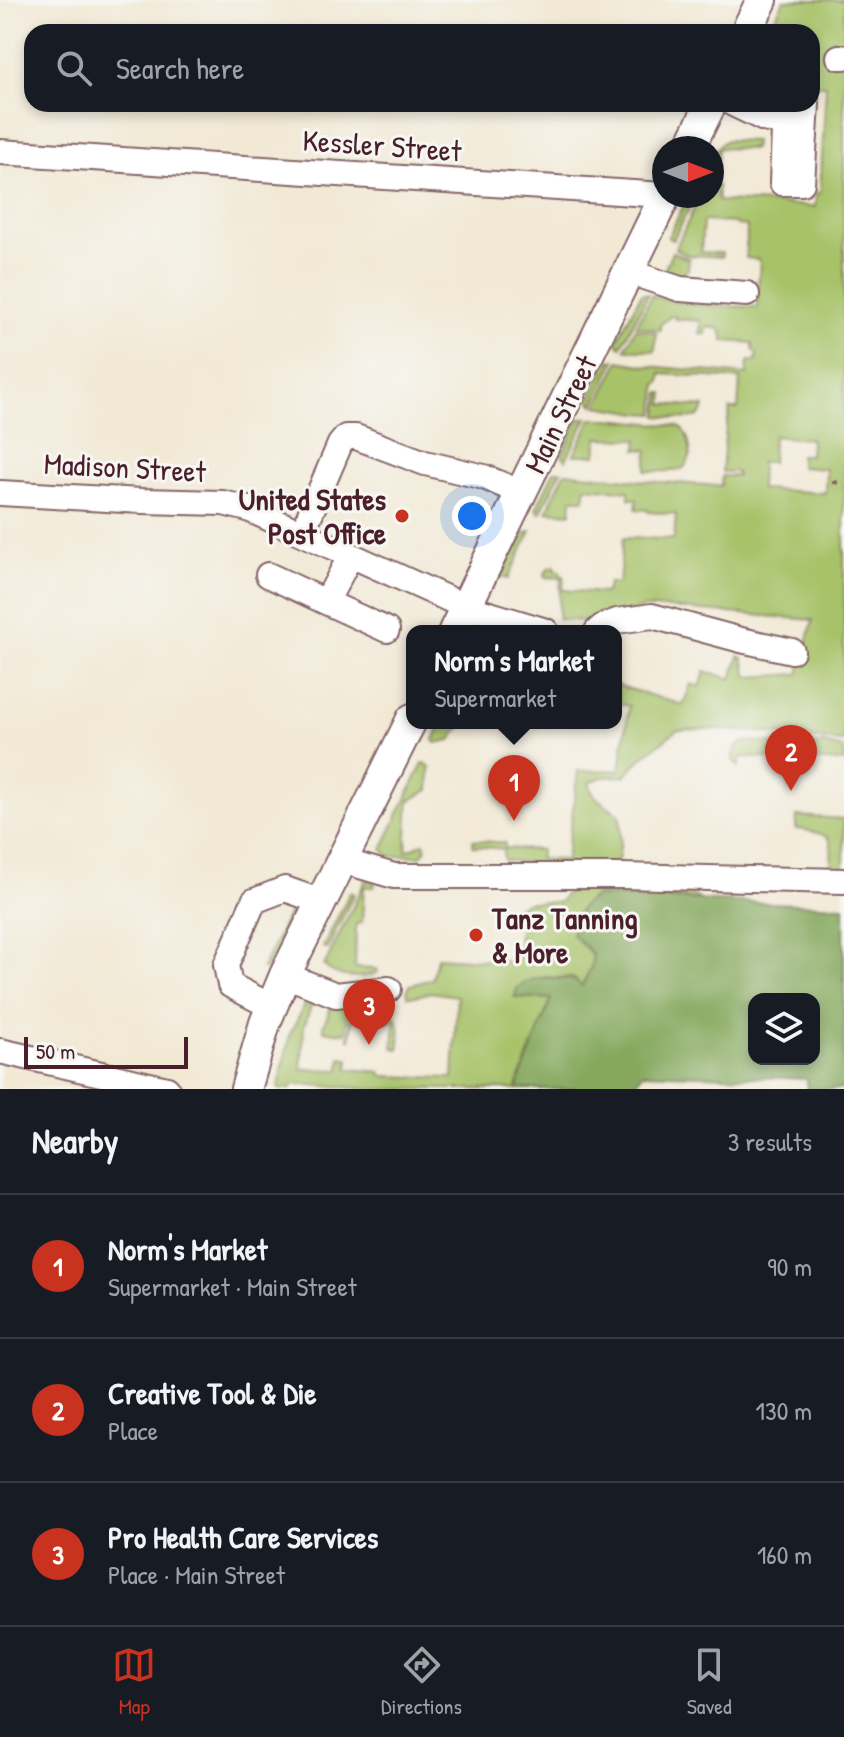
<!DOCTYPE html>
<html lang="en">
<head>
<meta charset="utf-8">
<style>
  :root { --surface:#171b24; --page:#20242c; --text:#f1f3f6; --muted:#9ea1a6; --line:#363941; --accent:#c8321e }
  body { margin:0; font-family:"Patrick Hand",sans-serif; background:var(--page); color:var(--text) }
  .controls { position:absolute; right:24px; bottom:24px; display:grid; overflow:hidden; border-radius:16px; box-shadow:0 4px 12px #0003 }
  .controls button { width:72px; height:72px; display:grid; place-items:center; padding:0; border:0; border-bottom:2px solid var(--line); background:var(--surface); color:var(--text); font:40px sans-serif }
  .compass { position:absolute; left:652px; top:136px; width:72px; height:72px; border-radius:50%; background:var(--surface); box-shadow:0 4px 12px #0003; rotate:90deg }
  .scale { position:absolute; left:24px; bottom:20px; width:164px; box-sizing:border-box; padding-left:8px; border:4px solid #4a1f2b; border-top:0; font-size:22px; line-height:28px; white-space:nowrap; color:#4a1f2b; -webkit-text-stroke:6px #f6f6f2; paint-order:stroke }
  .you { position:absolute; left:472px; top:516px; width:28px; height:28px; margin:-20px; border:6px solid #fff; border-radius:50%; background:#1a73e8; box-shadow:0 0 0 12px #1a73e833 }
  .badge { display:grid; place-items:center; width:52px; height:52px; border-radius:50%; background:var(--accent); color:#fff; font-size:26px; font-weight:700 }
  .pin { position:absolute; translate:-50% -66px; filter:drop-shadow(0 2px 4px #0008) }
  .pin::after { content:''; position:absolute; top:42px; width:28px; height:24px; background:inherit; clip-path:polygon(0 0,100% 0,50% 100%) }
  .popup { position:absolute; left:406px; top:625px; width:216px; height:104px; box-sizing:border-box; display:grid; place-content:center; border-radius:16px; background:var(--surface); filter:drop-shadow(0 2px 6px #0005); font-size:26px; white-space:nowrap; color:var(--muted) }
  .popup b { font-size:30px; color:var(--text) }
  .popup::after { content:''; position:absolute; left:50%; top:100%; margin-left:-16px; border:16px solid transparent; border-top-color:var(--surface) }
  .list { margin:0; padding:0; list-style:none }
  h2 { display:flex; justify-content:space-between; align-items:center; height:104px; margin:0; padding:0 32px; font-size:34px }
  h2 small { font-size:26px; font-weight:400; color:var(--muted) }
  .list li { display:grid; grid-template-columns:52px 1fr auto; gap:24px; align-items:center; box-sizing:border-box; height:144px; padding:0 32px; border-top:2px solid var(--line) }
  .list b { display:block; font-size:30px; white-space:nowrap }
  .list p { margin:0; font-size:26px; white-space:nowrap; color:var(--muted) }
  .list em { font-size:26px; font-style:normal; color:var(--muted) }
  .icon { flex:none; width:44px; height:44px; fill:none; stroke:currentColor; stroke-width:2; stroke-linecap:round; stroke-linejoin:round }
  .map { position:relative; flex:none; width:844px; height:1089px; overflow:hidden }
  .search { position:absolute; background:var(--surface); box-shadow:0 4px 12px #0003; left:24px; right:24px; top:24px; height:88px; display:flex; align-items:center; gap:20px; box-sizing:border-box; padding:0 28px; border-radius:24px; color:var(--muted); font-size:30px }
  .sheet { height:536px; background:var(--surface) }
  nav { display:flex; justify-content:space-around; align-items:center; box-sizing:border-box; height:112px; border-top:2px solid var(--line); background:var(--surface); font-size:22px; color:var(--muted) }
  nav a { display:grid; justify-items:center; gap:4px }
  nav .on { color:var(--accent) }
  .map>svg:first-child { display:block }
  .green { fill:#a7c269; stroke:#78704a; stroke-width:2; fill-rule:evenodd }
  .forest { fill:#85a85d; stroke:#686444; stroke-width:2; fill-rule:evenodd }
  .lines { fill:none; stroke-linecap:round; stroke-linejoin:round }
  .minor-casing { stroke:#856666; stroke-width:28 }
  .major-casing { stroke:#856666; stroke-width:34 }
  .path { stroke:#856666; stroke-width:4; stroke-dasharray:6 6; stroke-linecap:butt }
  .minor { stroke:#fff; stroke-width:24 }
  .major { stroke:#fff; stroke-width:30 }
  .poi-dot { fill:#c8321e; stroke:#f6f6f2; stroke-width:3 }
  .labels { text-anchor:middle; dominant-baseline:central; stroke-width:6; stroke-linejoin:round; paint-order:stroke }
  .street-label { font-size:30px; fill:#4a1f2b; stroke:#f6f6f2 }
  .poi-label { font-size:30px; font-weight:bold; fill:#4a1f2b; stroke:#f6f6f2; text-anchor:end }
</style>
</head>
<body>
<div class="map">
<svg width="844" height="1089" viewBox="0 0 844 1089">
  <rect width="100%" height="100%" fill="#f6f6f2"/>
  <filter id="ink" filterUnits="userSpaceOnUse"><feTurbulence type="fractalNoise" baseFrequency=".0125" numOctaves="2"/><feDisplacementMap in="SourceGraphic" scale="16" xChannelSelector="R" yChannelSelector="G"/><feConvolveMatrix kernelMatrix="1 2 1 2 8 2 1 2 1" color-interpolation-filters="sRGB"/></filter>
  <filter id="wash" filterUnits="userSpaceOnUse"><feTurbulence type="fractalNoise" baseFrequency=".006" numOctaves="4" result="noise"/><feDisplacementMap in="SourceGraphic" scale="32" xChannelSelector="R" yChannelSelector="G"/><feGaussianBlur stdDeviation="1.8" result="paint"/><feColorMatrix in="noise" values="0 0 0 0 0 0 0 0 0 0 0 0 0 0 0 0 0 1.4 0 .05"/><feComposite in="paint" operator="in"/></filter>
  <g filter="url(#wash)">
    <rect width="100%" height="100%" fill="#f2e9d5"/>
    <!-- green -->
    <path class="green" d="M784,0H844V742L761,732L709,729L677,730L644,756L624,776L602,777L590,782C589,797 607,805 619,814C622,831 621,848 617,864H536L504,860L503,849L473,846V840L505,843V848L541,850L539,859L566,860L578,771L620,770L629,706L619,704L616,685L683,705L691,684L700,687L705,671L732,679L739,656L743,658L748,677L799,674L813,620L668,608H645L583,621L558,619L561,578L545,577V574L548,568L555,566V570L560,571V575L564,576L563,590L604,593L607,590L608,583H619L623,538L674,539L676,514L648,512V510L636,509L637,499H629V491L586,487L584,499H572L571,513L547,511L565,472L644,481L721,486L722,476H737L736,472H722L725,436L730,409H738L740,379L661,374L660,383L657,384L655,414L640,413L597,406L619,361L647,366L747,375L748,361H756L757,353L753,350V343L724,341L721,329L707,327L706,334H700L701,321L675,319V317L671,316L660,325V330L636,326L652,295C685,308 723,305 757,307L760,260L746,258L747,226L736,225L735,223L703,221L701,252L722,253V257L687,255L675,249L700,196H712V183L717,185L718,201L775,203L815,207L816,193H820L826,85H812V32H768ZM773,436L811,439L810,455H800V467L826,469L825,493L760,489L761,462H772Z
      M727,140L754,141L753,149L720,148L718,149L717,165L712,167C712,154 715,146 727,140Z
      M687,199L693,201L673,240L668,237Z
      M672,252L689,259L688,269L676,278L663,273Z
      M641,294H648L621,347L616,342Z
      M635,329L656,332L655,351L625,349Z
      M615,360L594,405L589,399L608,361Z
      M660,393H664L663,404L704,407C703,409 703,412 701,414C695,422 667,417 658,416Z
      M587,418L566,460L562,455L579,419Z
      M591,419H609L678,426C692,434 696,465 679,470C673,472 653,471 646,471L648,450L637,449L638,439L598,438L596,455H574Z
      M554,471H561L540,513L536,509Z
      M531,531L508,579L502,577L524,533Z
      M442,723H462L461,727L451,740L436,743L434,740Z
      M746,741L770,743L787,746L824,744L844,749V762L741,757L739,767C727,758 734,746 746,741Z
      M423,763L427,764L430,768L429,790L409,801L406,851L424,843L426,849L421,856H389L382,849Z
      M797,816L844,819V870H835L831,866C831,859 833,845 829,839C823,832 805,830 796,829Z
      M366,880L375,882L374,887H364L362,923L356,924L355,968L376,969L378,972C361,980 339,979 324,966Z
      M593,886H674L700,899L598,896L580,943C600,956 591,969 582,986L573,978L544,977L515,997L552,998L519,1081L517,1089H374L293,1084L291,1089H278L290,1034L313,989L315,994L304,1027L301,1069L340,1070L341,1058L349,1059L348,1069L381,1072L382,1076L453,1078L457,996L430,992L418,996H408L407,991L410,985L432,979L437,957L516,962L521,914L515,913L516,907L528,902H560L565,894Z
      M350,892L354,894L327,949L323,947Z
      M290,911L294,912L266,970L262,968Z
      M389,1000L388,1007L349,1003L346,1033L324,1031L323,1026L333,1003Z
      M352,1007L369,1008L368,1021L352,1020L350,1039H349Z
      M373,1009C403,1013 400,1022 399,1049L393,1048L395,1021H372Z"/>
    <!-- forest -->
    <path class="forest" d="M598,896L844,906V1089H807V1079L643,1073L632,1089H517L519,1081L551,999L515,997L517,988C532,977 539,977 557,979C571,979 571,977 582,986L592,965V954L572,934C577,915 578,903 598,896ZM754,999H814V1059H754Z"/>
  </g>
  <g filter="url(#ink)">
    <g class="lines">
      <!-- minor casing -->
      <g class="minor-casing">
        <path id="minor" d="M839,57H844
          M733,104L764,119L784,124
          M785,104L782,183H802L807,104
          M0,152L664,195
          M629,272L680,289L747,294
          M0,493L142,501L223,503L248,509L466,607L546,631
          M302,533L340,444L346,437H356L425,463L484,477L522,493
          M268,575L326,602L351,555
          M326,602L387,630
          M597,631L603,626L617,621L652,616L741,640L792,651
          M343,861L394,876H621L844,881
          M285,975L336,995L389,989
          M272,1007L230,985L226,965L254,901L285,889L322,902
          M0,1051L167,1089"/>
      </g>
      <!-- major casing -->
      <g class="major-casing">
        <path id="major" d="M746,32L762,0
          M689,148L711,104
          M454,631L665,196
          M246,1089L265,1023L285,975L412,719"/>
      </g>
      <!-- path -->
      <path class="path" d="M832,482L844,483"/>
      <!-- minor -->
      <use href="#minor" class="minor"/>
      <!-- major -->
      <use href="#major" class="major"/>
    </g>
  </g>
  <!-- markers -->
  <g class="poi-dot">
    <circle cx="402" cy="516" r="8"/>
    <circle cx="476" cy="935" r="8"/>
  </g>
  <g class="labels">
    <!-- street labels -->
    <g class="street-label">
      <text transform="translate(382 145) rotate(4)">Kessler Street</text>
      <text transform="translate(560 414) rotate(-64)">Main Street</text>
      <text transform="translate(125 467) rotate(3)">Madison Street</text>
    </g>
    <!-- poi labels -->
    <g class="poi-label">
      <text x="386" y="499">United States<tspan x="386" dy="34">Post Office</tspan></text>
      <text x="492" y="918" text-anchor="start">Tanz Tanning<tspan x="492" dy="34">&amp; More</tspan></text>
    </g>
  </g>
</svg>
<div class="controls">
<button><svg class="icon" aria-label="layers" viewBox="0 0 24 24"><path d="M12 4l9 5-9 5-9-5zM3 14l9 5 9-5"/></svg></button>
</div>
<svg class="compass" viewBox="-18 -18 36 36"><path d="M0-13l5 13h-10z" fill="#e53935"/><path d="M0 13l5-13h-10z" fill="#9ea1a6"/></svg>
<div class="scale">50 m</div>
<div class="you"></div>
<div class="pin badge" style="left:514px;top:821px">1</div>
<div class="popup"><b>Norm's Market</b>Supermarket</div>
<div class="pin badge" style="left:791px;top:791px">2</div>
<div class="pin badge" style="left:369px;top:1045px">3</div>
<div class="search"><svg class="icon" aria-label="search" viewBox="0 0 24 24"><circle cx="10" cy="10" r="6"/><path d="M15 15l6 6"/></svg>Search here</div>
</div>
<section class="sheet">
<h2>Nearby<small>3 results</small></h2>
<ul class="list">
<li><span class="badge">1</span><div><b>Norm's Market</b><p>Supermarket · Main Street</p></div><em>90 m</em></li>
<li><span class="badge">2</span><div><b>Creative Tool &amp; Die</b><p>Place</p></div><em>130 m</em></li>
<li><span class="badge">3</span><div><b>Pro Health Care Services</b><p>Place · Main Street</p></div><em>160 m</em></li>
</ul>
</section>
<nav>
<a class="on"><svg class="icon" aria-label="map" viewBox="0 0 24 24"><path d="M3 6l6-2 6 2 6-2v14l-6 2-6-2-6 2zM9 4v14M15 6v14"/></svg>Map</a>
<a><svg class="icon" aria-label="directions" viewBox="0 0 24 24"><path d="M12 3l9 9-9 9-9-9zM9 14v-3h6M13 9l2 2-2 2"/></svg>Directions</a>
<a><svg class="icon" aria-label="saved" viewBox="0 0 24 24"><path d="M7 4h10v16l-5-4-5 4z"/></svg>Saved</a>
</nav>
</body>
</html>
